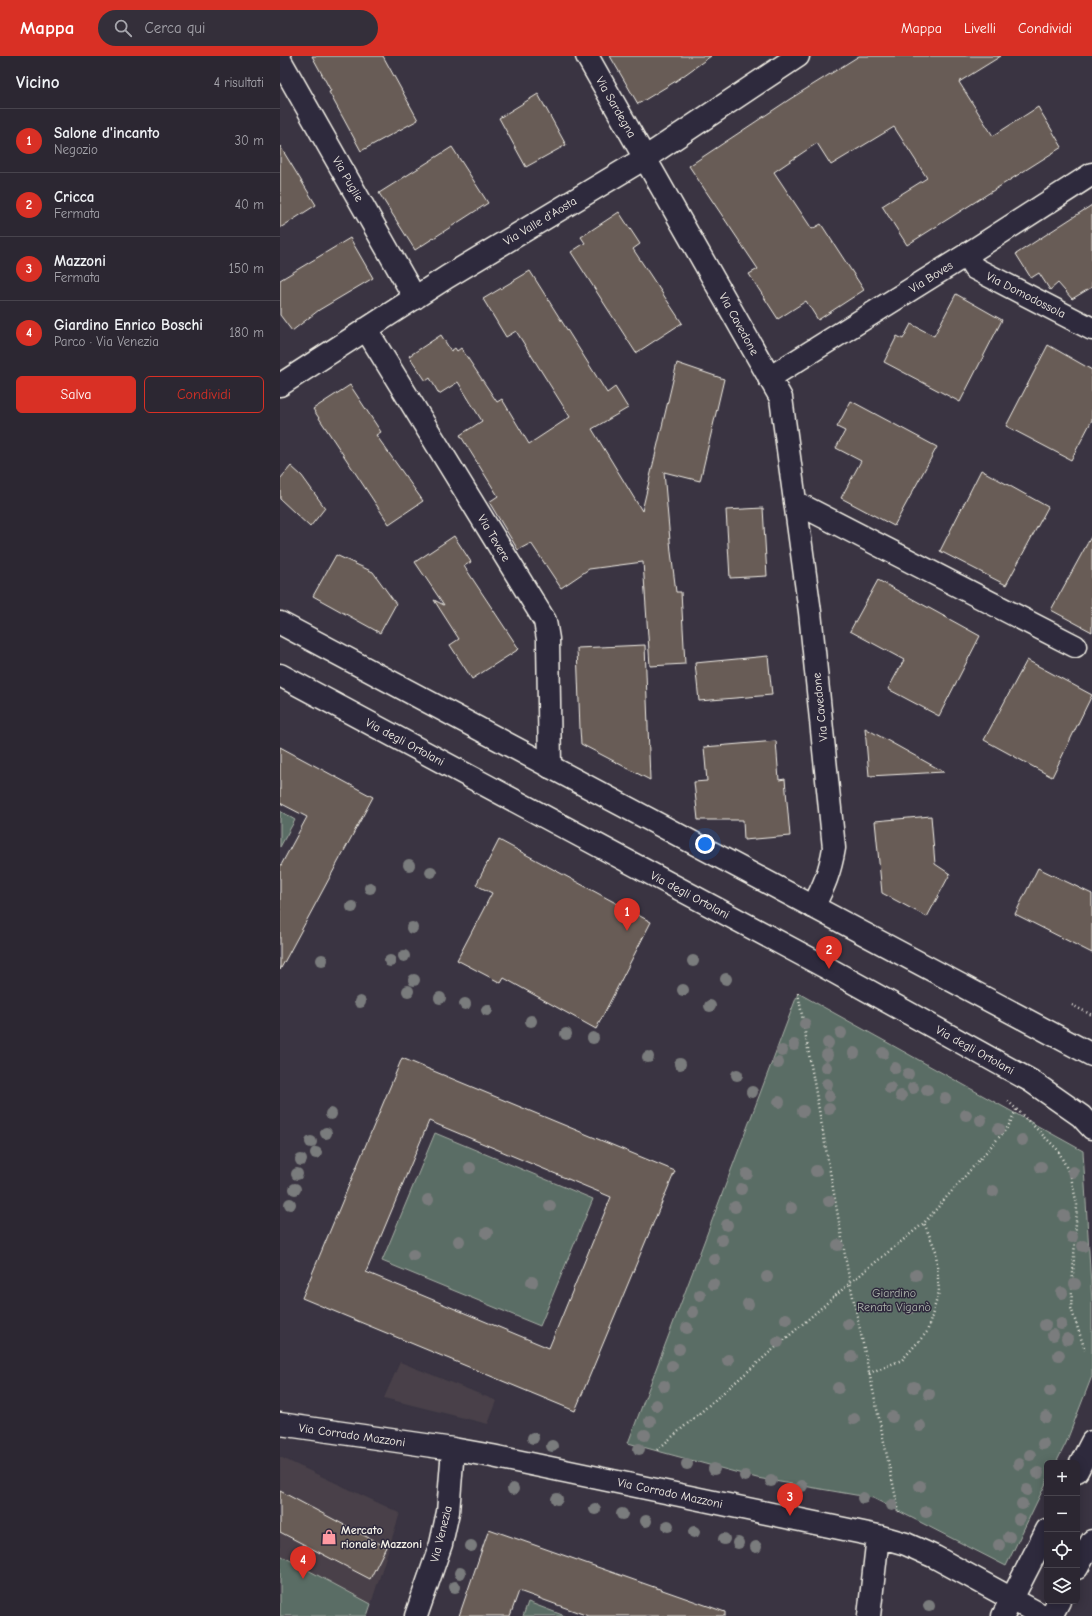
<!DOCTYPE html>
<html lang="it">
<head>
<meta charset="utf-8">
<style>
  :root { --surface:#2c2732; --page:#342f3a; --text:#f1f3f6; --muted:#a6a5ac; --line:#48444d; --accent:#d93025 }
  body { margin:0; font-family:"Comic Neue",sans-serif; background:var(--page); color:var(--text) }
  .controls { position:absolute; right:12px; bottom:12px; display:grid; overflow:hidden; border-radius:6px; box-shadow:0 2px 10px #0003 }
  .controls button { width:36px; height:36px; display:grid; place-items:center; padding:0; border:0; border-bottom:1px solid var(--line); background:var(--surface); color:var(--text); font:20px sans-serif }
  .you { position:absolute; left:425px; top:788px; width:14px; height:14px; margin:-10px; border:3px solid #fff; border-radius:50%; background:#1a73e8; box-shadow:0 0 0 6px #1a73e833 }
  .badge { display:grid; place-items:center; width:26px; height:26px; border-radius:50%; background:var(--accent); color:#fff; font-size:13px; font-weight:700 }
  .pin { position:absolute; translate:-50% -33px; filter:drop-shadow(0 1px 2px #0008) }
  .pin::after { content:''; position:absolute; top:21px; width:14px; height:12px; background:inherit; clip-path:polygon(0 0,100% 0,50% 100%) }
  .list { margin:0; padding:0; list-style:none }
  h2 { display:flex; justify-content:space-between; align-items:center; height:52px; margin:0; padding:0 16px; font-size:17px }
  h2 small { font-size:13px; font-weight:400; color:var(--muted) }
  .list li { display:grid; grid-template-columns:26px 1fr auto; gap:12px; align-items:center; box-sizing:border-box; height:64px; padding:0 16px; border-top:1px solid var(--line) }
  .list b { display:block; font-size:15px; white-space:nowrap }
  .list p { margin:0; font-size:13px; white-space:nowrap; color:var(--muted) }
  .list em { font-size:13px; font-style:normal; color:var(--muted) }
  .actions { display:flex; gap:8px; padding:12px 16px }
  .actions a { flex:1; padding:9px 0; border:1px solid var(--accent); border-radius:6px; text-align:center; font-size:14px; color:var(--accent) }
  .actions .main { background:var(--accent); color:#fff }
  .icon { flex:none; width:22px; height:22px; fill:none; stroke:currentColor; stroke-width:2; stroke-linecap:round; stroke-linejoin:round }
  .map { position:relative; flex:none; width:812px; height:1560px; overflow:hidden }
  header { display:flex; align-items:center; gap:24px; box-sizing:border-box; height:56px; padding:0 20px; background:var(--accent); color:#fff }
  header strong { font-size:19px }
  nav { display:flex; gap:22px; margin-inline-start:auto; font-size:14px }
  .search { width:280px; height:36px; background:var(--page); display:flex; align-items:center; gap:10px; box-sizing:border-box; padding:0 14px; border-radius:22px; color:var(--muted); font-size:15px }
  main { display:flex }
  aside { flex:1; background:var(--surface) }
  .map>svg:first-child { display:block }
  .built { fill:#484048 }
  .green { fill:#5a6d65; stroke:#a7afa6 }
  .building { fill:#685b57; stroke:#f4f1e8; fill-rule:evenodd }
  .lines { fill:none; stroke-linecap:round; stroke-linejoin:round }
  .street-casing { stroke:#f4f1e8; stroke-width:25 }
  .secondary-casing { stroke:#f4f1e8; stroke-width:25 }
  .primary-casing { stroke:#f4f1e8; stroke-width:25 }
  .path { stroke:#f4f1e8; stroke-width:2.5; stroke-dasharray:1 3; stroke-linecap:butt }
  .street { stroke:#2f2a3d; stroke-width:22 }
  .secondary { stroke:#2f2a3d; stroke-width:22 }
  .primary { stroke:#2f2a3d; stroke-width:22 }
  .tree { fill:#7a7c7d }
  .labels { text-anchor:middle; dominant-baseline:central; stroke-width:3; stroke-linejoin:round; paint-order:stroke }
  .street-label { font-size:12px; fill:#f4f1e8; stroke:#2f2a3d }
  .park-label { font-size:12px; fill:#afb6ad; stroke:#2f2a3d }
  .poi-label { font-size:12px; font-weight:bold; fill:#f4f1e8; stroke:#2f2a3d; text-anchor:start }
</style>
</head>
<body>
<header>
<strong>Mappa</strong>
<div class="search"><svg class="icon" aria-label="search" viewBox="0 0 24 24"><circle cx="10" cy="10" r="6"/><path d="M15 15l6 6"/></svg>Cerca qui</div>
<nav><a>Mappa</a><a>Livelli</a><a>Condividi</a></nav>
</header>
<main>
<aside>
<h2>Vicino<small>4 risultati</small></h2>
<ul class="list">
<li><span class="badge">1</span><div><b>Salone d'incanto</b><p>Negozio</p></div><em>30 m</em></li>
<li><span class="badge">2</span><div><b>Cricca</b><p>Fermata</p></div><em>40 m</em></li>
<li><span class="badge">3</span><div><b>Mazzoni</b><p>Fermata</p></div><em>150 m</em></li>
<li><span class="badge">4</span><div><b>Giardino Enrico Boschi</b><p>Parco · Via Venezia</p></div><em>180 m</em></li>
</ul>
<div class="actions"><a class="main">Salva</a><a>Condividi</a></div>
</aside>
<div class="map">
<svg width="812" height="1560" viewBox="0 0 812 1560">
  <rect width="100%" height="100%" fill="#3a3442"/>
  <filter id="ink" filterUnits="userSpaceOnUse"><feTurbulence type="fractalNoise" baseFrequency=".025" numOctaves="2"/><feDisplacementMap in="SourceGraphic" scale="8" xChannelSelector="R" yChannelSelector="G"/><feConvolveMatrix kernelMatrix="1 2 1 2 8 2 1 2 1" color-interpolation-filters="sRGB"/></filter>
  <g filter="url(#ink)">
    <!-- built -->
    <path class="built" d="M120,1306L217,1345L208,1368L104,1342Z
      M0,1401L120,1457L91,1548L0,1499Z"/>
    <!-- green -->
    <path class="green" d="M0,755L15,764L0,791Z
      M518,937L803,1095L812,1246V1320L786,1387L776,1407H767V1425L726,1510L593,1442L477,1422L348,1387Z
      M155,1077L313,1143L260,1270L102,1205Z
      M0,1499L91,1548L87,1560H0Z
      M248,1546L285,1560H243Z"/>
    <!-- building -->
    <path class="building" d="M32,0H103L138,64L81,95L49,36L51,35Z
      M330,0H431L396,25L358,48Z
      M579,0H721L679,26L713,80L758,51L782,91L627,189L602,150L647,122L614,71L551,109L537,87L494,116L532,173L541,168L584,234L538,264L526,245L498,263L469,218L478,213L409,110L510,43Z
      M258,38L286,89L246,111L219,62Z
      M0,90L36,149L0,172Z
      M172,91L208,147L135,194L99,137Z
      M812,149V231L792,243L778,227L770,234L759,217L751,222L736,198Z
      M339,156L360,188L353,193L402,267L356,297L291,196L305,187L301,181Z
      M70,182L93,222L39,254L12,275L0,259V224Z
      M250,215L327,337L335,331L348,352L312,373L362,455L397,307L444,323L420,425L384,416L391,496L396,536H401L405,608L370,610L363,506L309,513L281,532L251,487L238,494L209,446L218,440L180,379L202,365L178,326L159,338L150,322L146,325L129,300L161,279L171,295L175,292L177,295L181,292L217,346L222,343L249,388L290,361L236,275L226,281L203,243Z
      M676,238L722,264L680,346L604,306L617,280L623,283L631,268L654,280Z
      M768,289L812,314V364L791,404L726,370Z
      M70,329L101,376L96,379L143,445L109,468L33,353Z
      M571,345L657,391L614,470L561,442L581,405L556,392L565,375L557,371Z
      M11,410L22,420L45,452L30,471L0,443V423Z
      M701,414L768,451L726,529L660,495Z
      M483,452L487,520L450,522L446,454Z
      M812,479V576L771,554Z
      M174,480L191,506L184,510L239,593L192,623L170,589L179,583L154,544L164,549L135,506Z
      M56,499L93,516L116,548L100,577L33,540Z
      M598,524L700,580L659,660L608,633L624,604L570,575Z
      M365,589L370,724L301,688L300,673L297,592Z
      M488,600L492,639L419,645L415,607Z
      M747,604L812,639L772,721L704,684Z
      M585,672L664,716L589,720Z
      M496,685L499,724L505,723L510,780L464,784L463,764H418L414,726L427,725L424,691Z
      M0,691L93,741L0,914V811L27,761L0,747Z
      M651,760L655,808L670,818L647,861L602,837L595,765Z
      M219,784L371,866L316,973L224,922L221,927L177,904L212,837L196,829Z
      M758,812L812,838V897L735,858Z
      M122,1002L395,1115L295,1355L22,1242ZM149,1065L331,1141L269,1292L86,1216Z
      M0,1435L106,1491L90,1523L0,1476Z
      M209,1473L445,1556V1560H308L239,1535L230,1560H179Z"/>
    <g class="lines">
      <!-- street casing -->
      <g class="street-casing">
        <path id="street" d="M307,0L501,342L530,556L554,792C550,816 544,830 533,851
          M0,4L135,242
          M686,199L694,212L812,273
          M86,273L265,565L268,583L270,711
          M489,322L686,199L812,118
          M0,329L167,221L365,102L518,0
          M515,446L795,590
          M0,1368L173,1393L212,1400L598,1480L626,1488L655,1501L763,1560
          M136,1560L161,1488L168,1456L173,1393
          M589,1560L598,1480"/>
      </g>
      <!-- secondary casing -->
      <g class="secondary-casing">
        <path id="secondary" d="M797,1415L812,1386
          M797,1512L812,1485
          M723,1560L767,1474
          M771,1560L779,1545"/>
      </g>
      <!-- primary casing -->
      <g class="primary-casing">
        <path id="primary" d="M0,567L812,999
          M0,619L549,913L751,1025L801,1060L812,1072"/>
      </g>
      <!-- path -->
      <path class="path" d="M518,937L570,1227L619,1456
        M792,949L812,959
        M728,1045L778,1094L791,1121L797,1149L791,1252L805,1294
        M589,1317L622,1304L647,1276L659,1236L656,1195L644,1167
        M377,1394L570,1227L644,1167L728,1071L736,1054"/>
      <!-- street -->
      <use href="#street" class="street"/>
      <!-- secondary -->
      <use href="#secondary" class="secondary"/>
      <!-- primary -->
      <use href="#primary" class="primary"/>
    </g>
    <!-- trees -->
    <g class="tree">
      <circle cx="129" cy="809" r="6"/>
      <circle cx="151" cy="816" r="6"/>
      <circle cx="90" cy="832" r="6"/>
      <circle cx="72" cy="851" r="6"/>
      <circle cx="132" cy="872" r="6"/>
      <circle cx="124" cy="900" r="6"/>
      <circle cx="42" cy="904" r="6"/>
      <circle cx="110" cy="905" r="6"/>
      <circle cx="413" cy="905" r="6"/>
      <circle cx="446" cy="923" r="6"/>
      <circle cx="134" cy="924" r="6"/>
      <circle cx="403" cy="934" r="6"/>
      <circle cx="128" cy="935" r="6"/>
      <circle cx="160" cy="942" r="6"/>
      <circle cx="80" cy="946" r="6"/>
      <circle cx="185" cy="948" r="6"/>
      <circle cx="430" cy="950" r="6"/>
      <circle cx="207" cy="954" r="6"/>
      <circle cx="251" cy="965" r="6"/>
      <circle cx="525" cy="968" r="6"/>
      <circle cx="561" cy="977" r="6"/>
      <circle cx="286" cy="978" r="6"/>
      <circle cx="313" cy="982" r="6"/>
      <circle cx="548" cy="987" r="6"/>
      <circle cx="514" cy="989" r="6"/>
      <circle cx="502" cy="995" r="6"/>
      <circle cx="574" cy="997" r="6"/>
      <circle cx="603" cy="997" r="6"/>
      <circle cx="547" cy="999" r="6"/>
      <circle cx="368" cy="1001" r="6"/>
      <circle cx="498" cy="1007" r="6"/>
      <circle cx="400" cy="1008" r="6"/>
      <circle cx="546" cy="1011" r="6"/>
      <circle cx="615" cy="1012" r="6"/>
      <circle cx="628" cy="1018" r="6"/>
      <circle cx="457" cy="1019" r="6"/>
      <circle cx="547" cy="1028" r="6"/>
      <circle cx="610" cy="1032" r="6"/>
      <circle cx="633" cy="1032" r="6"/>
      <circle cx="647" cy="1034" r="6"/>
      <circle cx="472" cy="1036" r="6"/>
      <circle cx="549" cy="1040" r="6"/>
      <circle cx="621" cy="1040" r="6"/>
      <circle cx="665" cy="1042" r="6"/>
      <circle cx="499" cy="1046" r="6"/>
      <circle cx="549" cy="1053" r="6"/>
      <circle cx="523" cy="1055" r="6"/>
      <circle cx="51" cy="1058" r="6"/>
      <circle cx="686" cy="1059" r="6"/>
      <circle cx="701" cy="1064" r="6"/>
      <circle cx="719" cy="1073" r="6"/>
      <circle cx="46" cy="1077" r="6"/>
      <circle cx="742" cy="1084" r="6"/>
      <circle cx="31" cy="1086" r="6"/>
      <circle cx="36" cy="1097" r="6"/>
      <circle cx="21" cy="1104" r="6"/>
      <circle cx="761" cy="1111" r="6"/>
      <circle cx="190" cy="1112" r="6"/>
      <circle cx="536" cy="1115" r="6"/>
      <circle cx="793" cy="1116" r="6"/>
      <circle cx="17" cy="1118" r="6"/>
      <circle cx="467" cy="1118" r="6"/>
      <circle cx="15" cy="1133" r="6"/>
      <circle cx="461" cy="1133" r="6"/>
      <circle cx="713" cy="1135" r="6"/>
      <circle cx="148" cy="1144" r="6"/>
      <circle cx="549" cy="1145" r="6"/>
      <circle cx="10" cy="1148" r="6"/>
      <circle cx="270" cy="1150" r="6"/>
      <circle cx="455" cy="1151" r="6"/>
      <circle cx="511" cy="1152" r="6"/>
      <circle cx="784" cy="1160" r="6"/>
      <circle cx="447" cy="1169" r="6"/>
      <circle cx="207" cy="1177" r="6"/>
      <circle cx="792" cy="1181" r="6"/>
      <circle cx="442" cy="1184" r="6"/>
      <circle cx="179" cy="1185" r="6"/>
      <circle cx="558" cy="1189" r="6"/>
      <circle cx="803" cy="1190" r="6"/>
      <circle cx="133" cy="1199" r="6"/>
      <circle cx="434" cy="1203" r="6"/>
      <circle cx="636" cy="1219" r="6"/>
      <circle cx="487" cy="1221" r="6"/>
      <circle cx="252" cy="1226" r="6"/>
      <circle cx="433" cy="1228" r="6"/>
      <circle cx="795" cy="1228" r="6"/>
      <circle cx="782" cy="1237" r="6"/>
      <circle cx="420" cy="1239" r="6"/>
      <circle cx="468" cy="1248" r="6"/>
      <circle cx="629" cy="1253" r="6"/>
      <circle cx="413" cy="1256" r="6"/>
      <circle cx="506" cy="1263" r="6"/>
      <circle cx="568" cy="1268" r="6"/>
      <circle cx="781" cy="1268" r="6"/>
      <circle cx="765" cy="1269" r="6"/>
      <circle cx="407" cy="1272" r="6"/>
      <circle cx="773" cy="1279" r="6"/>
      <circle cx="787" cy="1283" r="6"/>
      <circle cx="498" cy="1286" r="6"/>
      <circle cx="399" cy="1293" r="6"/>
      <circle cx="779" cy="1299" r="6"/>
      <circle cx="572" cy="1301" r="6"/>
      <circle cx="448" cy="1304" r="6"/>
      <circle cx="392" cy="1310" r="6"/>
      <circle cx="384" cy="1330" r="6"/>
      <circle cx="634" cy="1331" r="6"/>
      <circle cx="558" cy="1332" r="6"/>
      <circle cx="770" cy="1335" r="6"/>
      <circle cx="649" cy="1338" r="6"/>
      <circle cx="376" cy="1349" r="6"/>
      <circle cx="612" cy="1361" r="6"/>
      <circle cx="766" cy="1361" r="6"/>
      <circle cx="574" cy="1363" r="6"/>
      <circle cx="370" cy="1365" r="6"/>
      <circle cx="640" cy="1370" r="6"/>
      <circle cx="365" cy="1379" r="6"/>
      <circle cx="253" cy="1382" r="6"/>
      <circle cx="763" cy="1388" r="6"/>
      <circle cx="272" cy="1390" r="6"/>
      <circle cx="359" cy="1393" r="6"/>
      <circle cx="750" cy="1399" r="6"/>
      <circle cx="407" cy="1408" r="6"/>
      <circle cx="739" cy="1408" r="6"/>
      <circle cx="434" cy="1413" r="6"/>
      <circle cx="758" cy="1417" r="6"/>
      <circle cx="465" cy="1420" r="6"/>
      <circle cx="491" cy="1425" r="6"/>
      <circle cx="522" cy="1430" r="6"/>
      <circle cx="640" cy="1430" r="6"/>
      <circle cx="233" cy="1433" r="6"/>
      <circle cx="747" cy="1434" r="6"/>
      <circle cx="583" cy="1442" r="6"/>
      <circle cx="277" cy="1443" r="6"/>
      <circle cx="742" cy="1448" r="6"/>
      <circle cx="612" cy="1449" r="6"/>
      <circle cx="315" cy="1453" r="6"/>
      <circle cx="646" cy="1456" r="6"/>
      <circle cx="342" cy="1458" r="6"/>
      <circle cx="739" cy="1463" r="6"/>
      <circle cx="366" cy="1465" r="6"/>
      <circle cx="388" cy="1470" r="6"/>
      <circle cx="414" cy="1476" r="6"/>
      <circle cx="729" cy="1481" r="6"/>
      <circle cx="444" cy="1483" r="6"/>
      <circle cx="458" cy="1487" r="6"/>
      <circle cx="719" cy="1489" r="6"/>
      <circle cx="191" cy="1490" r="6"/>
      <circle cx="476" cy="1491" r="6"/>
      <circle cx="180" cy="1517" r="6"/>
      <circle cx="175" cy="1531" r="6"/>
      <circle cx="649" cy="1550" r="6"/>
    </g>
  </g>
  <!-- icons -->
  <defs>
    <g id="shop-bare" transform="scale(1.2)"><path d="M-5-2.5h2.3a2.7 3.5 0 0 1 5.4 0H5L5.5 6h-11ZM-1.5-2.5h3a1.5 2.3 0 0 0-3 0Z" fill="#ff9aa2" stroke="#2f2a3d" stroke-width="2.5" paint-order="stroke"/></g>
  </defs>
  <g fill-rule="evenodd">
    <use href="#shop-bare" x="49" y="1481"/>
  </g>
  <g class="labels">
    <!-- street labels -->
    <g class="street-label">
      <text transform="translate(336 51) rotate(60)">Via Sardegna</text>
      <text transform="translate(68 123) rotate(60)">Via Puglie</text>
      <text transform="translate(260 165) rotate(-31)">Via Valle d'Aosta</text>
      <text transform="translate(651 221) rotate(-32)">Via Boves</text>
      <text transform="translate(746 239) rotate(27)">Via Domodossola</text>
      <text transform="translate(459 268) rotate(61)">Via Cavedone</text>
      <text transform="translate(214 482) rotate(59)">Via Tevere</text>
      <text transform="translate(540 651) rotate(-96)">Via Cavedone</text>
      <text transform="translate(125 686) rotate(28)">Via degli Ortolani</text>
      <text transform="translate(410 839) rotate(28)">Via degli Ortolani</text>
      <text transform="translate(695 994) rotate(29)">Via degli Ortolani</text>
      <text transform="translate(72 1379) rotate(8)">Via Corrado Mazzoni</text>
      <text transform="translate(390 1437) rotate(12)">Via Corrado Mazzoni</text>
      <text transform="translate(161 1478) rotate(-76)">Via Venezia</text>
    </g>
    <!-- park labels -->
    <g class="park-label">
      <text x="614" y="1237">Giardino<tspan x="614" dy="14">Renata Viganò</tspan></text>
    </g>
    <!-- poi labels -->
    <g class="poi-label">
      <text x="61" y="1474">Mercato<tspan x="61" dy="14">rionale Mazzoni</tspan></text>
    </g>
  </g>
</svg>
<div class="controls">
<button>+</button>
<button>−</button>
<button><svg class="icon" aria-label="locate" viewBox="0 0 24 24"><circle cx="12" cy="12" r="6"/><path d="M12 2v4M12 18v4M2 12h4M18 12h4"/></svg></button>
<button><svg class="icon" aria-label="layers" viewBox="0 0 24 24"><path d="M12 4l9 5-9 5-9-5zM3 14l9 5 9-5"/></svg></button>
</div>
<div class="you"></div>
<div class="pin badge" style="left:347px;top:875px">1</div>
<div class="pin badge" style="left:549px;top:913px">2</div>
<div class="pin badge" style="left:510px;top:1460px">3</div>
<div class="pin badge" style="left:23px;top:1523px">4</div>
</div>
</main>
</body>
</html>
